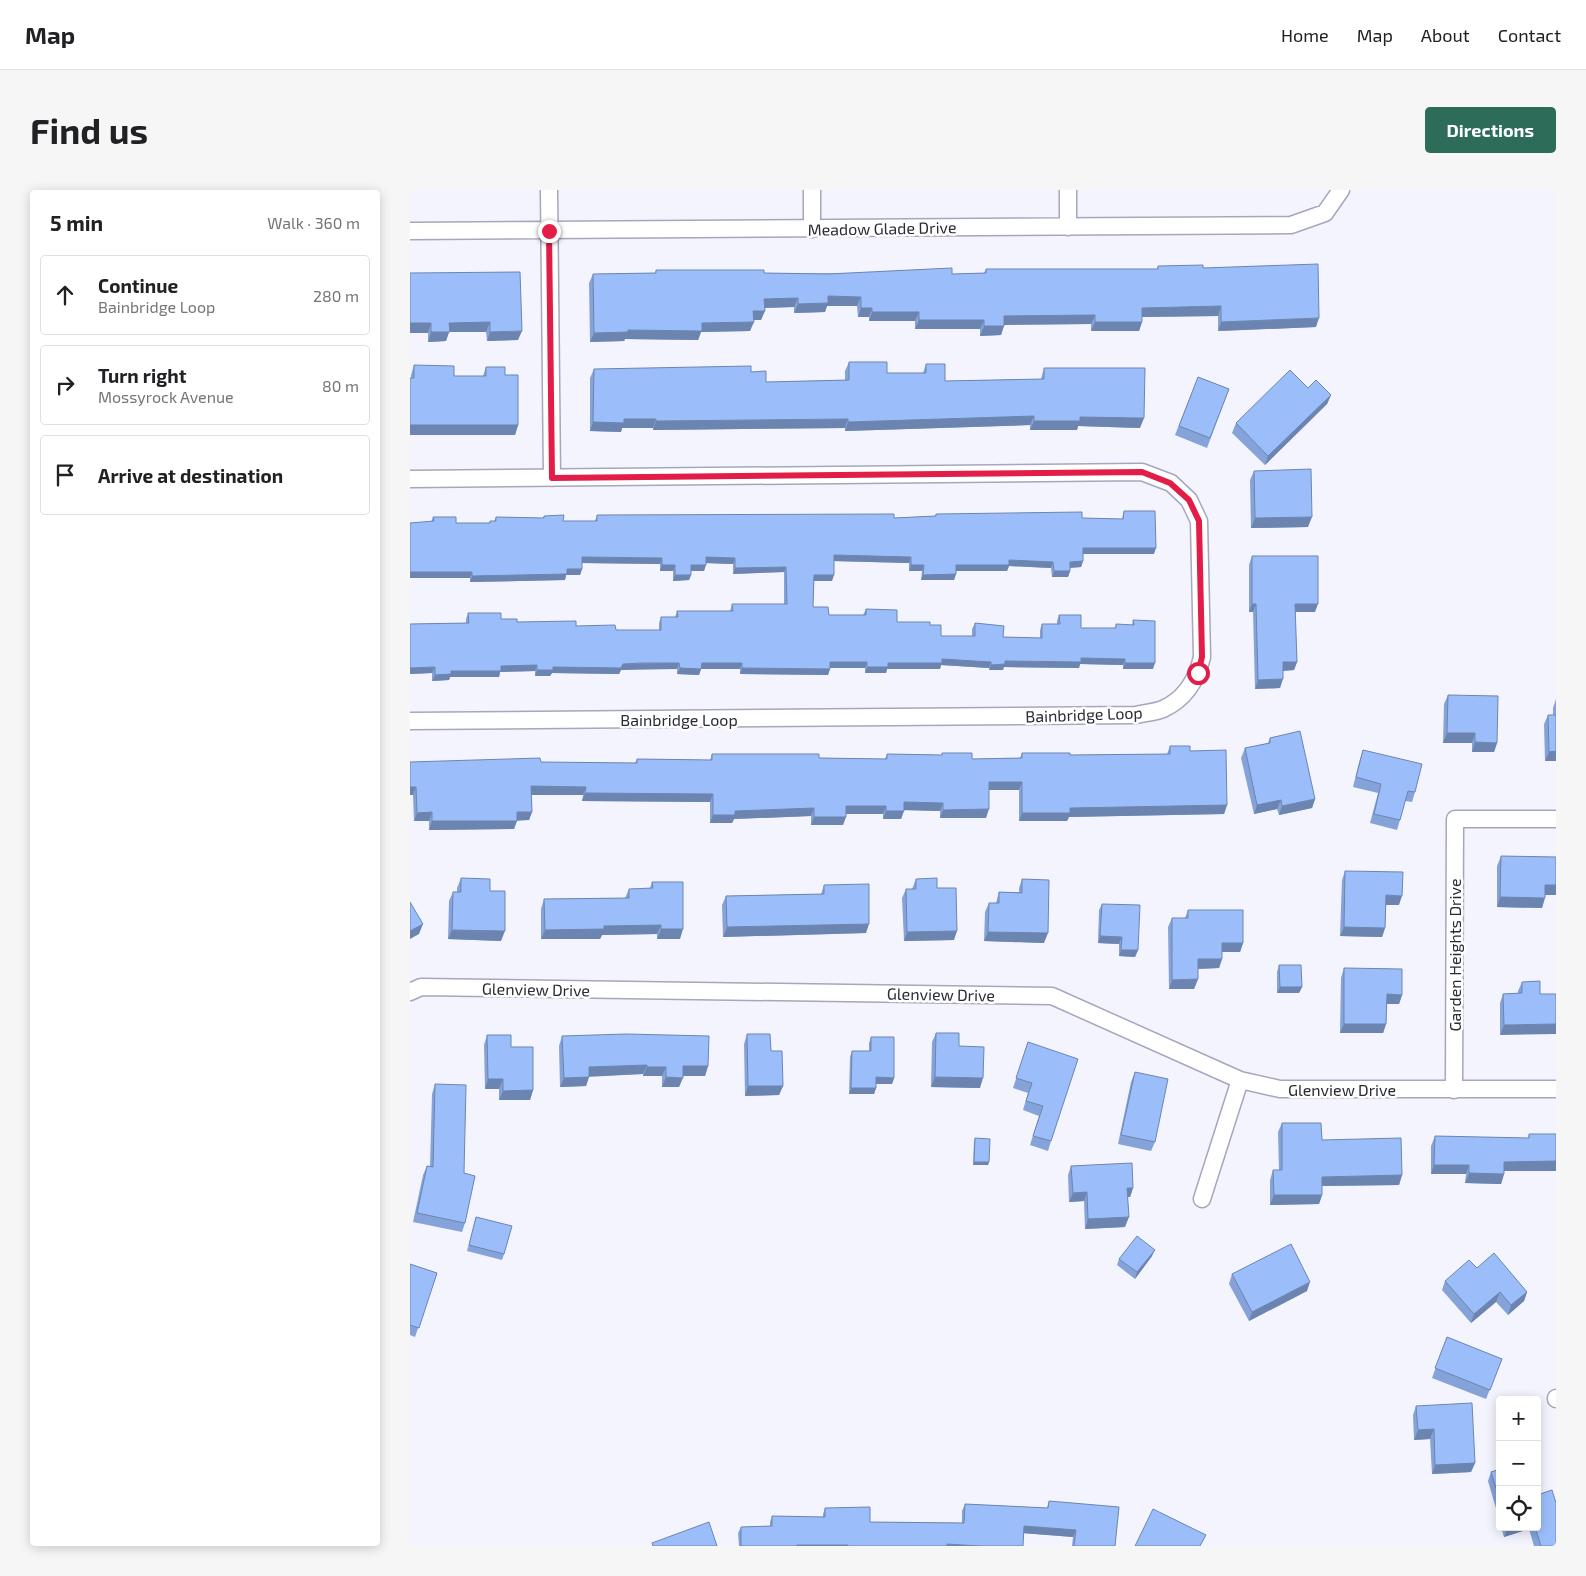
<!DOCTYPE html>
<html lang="en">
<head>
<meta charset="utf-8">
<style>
  :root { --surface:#fff; --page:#f6f6f6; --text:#202124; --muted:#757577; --line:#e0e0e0; --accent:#2d6c59 }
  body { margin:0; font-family:"Exo 2",sans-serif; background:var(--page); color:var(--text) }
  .controls { position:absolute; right:15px; bottom:15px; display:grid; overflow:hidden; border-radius:5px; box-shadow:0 2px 12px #0003 }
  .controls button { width:45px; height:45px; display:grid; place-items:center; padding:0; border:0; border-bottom:1px solid var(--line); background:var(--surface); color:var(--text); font:25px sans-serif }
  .stop { position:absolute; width:15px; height:15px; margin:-11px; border:4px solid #e11d48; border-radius:50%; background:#fff }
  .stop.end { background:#e11d48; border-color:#fff; box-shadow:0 1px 5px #0008 }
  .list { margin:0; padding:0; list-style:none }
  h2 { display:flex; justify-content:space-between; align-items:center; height:65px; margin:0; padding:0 20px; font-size:21px }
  h2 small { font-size:16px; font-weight:400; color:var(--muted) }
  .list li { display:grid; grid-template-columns:32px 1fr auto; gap:15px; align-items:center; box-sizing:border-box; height:80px; margin:0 10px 10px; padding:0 10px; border:1px solid var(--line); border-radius:5px }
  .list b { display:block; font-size:19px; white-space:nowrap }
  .list p { margin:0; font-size:16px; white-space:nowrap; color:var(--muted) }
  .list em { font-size:16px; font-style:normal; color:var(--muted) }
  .icon { flex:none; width:28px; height:28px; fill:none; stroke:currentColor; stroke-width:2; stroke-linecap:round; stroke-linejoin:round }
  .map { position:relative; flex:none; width:1146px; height:1356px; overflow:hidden; border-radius:5px }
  header { display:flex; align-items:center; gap:30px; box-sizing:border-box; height:70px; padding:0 25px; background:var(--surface); border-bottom:1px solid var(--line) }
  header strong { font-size:24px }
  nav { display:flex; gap:28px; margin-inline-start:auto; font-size:18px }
  .intro { display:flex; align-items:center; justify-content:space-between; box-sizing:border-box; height:120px; padding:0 30px }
  h1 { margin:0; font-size:35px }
  .button { padding:12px 22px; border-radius:5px; background:var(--accent); color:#fff; font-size:18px; font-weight:700 }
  main { display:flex; gap:30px; padding:0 30px }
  aside { flex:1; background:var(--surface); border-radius:5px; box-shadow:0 2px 12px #0003 }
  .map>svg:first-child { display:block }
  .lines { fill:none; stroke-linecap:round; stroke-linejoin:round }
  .street-casing { stroke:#a6a6bd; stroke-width:19 }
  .street { stroke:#fff; stroke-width:16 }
  .wall { fill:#85a3d8 }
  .shaded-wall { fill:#6c85b0 }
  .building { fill:#9bbefb; stroke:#6c85b0 }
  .route { stroke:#e11d48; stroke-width:6 }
  .labels { text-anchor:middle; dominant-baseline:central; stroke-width:5; stroke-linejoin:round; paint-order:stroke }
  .street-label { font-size:16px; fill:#292a33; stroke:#fff }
</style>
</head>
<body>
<header>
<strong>Map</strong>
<nav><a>Home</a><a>Map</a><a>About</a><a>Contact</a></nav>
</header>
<div class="intro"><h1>Find us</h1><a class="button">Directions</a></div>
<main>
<aside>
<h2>5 min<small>Walk · 360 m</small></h2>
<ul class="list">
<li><svg class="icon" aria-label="ahead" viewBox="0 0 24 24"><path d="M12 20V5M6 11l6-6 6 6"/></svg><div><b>Continue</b><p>Bainbridge Loop</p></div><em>280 m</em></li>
<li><svg class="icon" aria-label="right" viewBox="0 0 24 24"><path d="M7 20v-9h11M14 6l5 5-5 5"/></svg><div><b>Turn right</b><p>Mossyrock Avenue</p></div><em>80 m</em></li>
<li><svg class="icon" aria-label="arrive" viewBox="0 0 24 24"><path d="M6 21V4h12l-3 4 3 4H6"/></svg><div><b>Arrive at destination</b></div></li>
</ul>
</aside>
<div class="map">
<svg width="1146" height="1356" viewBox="0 0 1146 1356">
  <rect width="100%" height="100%" fill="#f3f4fe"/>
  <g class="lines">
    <!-- street casing -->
    <g class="street-casing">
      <path id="street" d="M139,0L142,288
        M402,0V39
        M658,0V37
        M0,41L881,35L915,23L931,0
        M0,289L732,282L761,293L779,310L789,331L792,467C787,489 775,509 753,519C746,522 735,523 726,525L0,531
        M0,802L11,797L642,806L830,890L870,899H1146
        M1044,900L1045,629H1146
        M792,1009L830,890
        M1146,1208V1209"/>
    </g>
    <!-- street -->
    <use href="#street" class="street"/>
  </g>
  <!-- wall -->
  <path class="wall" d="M748,76L793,78L906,137L808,141V126L732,127V132L729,141H681V134L594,135L591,145L570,146V139H505V131H459V127H448L447,116H417L415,122L384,123V117L355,118L351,130H343L340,141L291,142L288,150L215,149L214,151L180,152L179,93L183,84L245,83L246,80L354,83L542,84L574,83L576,79H747Z
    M0,83L108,150L77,151L76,142H39L36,151L18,152V143Z
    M439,172L477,183H513L516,174L535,191L631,189L634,178L730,238L668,236L667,240H620V235L435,241V238L243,240V238H212L211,242L180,241V188L184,179L341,182L356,192L435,190V181Z
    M4,175L44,186H73L76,177L95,185L108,235L105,245H0L1,185Z
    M788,187L819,199L797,258L765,245Z
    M898,198L921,205L917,214L855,275L822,243L826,233Z
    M844,281L898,337L841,338L840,290Z
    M714,321L744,364H673V371L671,377L660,378V381L658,387H642L641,378L599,376L597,381H546V384L544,390H511L512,381H499V373L424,371L422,391H404L403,417L419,425H453L456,419L487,432L520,435L531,446H562V439L565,433L593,447L630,448V440L632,434H647V431L649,425L671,438H705L706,434L722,435L723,430L743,479H713V475L670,474L669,478L594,477L593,480H579V478L531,475L530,479H477L476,483H455V478H420L418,485L330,484V479H291L289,485L267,484V479H229L211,480L209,484L142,483L140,486H125V481L90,482L89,487H40L39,490L22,491V483L0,484V434L56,433V429L58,423L91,429L107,432L166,436L206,440H249V433L251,427H265L267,421H320L322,414H374V382L323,384V374L296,373L294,381H281V385L279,390L263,391V381H250V374L172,373V379L170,385H156L155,390L60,392V388H0L23,327L46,333H79L80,331H84L86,327L133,328L134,326L153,331H185L187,325L484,328L525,326L526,324L712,329Z
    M842,366L905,422H885L887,472L884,480L873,481L870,498L845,499L843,422H839V375Z
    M1038,505L1087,553L1084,562H1062V553H1033L1034,514Z
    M1146,509V571H1135L1134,534L1138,525H1143V518Z
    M860,548L905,609L902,618L869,625L867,619L844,624L831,568L835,558L858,553Z
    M760,556L780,561L817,615L814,624L659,627L657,631H609V600H579L576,628H530V621L494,620L491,629H473V624H436L433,635H401V626L324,629L322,633H300V612L172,611L173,605H121L122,622L119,630H107L104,639L19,640V631H4L3,605H0V572L225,573L227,569L300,570L302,564L409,568L475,569L477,564L531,565L532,563L562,569L610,568L612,563L660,565L757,564Z
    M953,560L1005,602L1002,612L995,611L990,630L987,640L960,633L968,603L943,597L950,569Z
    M1091,666L1146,667V705H1135L1132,718L1087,717V676Z
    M935,681L989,715H976L975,738L972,747L930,746L932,690Z
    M51,688L80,701L91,751L38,749L39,711L43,702H47V698Z
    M506,689L527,698L544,750L494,751L492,708L496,699H502Z
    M612,689L634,753L574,751L575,722L579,713H586L589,702H609V698Z
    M242,692L270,749H247V744L192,745L190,749H131V719L134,709L215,708L219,699L240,698Z
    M414,695L456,743L313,747L312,715L316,706L411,704Z
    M692,714L728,760L725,767L709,766V754L688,753L689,720Z
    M778,720L833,753L830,762H812V769L809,778L788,779V789L784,799H759L758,737L762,728H775Z
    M869,775L892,797L889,803H867V782Z
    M934,778L992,805L989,814H977L976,834L973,843H930L931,788Z
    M1130,791L1090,845V813L1093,804L1108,803V801L1112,792Z
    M526,843L549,856L570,898L521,897L522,852Z
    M337,844L361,861L373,896L369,905L335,906L334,854Z
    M77,845L101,857L123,900L120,910H89V899H75L74,855Z
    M152,846L298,876L295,886H273L269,897H252V886H233V884L179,886L176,896L150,897L149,856Z
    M461,847L484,888L482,894H466V898L464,904H439L440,867L442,861H459V853Z
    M618,852L641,951L638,961L620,955L629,926L613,920L618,903L603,898Z
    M725,882L745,952L741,961L708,954L721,892Z
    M25,894L54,983L55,1033L52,1042L3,1032L13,985L17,976H20L22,904Z
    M872,933L992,985L989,995L912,996V1005L909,1014L860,1015V990L863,980H869L868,942Z
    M1119,944H1146V999V981H1094V984L1091,994L1055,993L1056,984H1021V956L1025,946L1118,948Z
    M565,948L579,972L578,975H563L564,951Z
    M661,976L723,998L720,1007H718L715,1037L675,1039L674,1011L659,1012L658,985Z
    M66,1027L94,1064L92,1070L57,1061Z
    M742,1066L725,1089L707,1075L709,1069Z
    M0,1074L27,1083L5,1147L0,1145Z
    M1067,1078L1117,1102L1114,1111L1098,1125L1086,1112L1061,1133L1032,1100L1035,1091Z
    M822,1084L897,1101L839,1131L819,1094Z
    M1037,1147L1092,1169L1076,1209L1022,1188Z
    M1006,1216L1065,1273L1061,1282L1022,1284L1020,1249L1004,1250L1003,1225Z
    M1090,1279V1332L1078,1291L1081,1282Z
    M1130,1304L1146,1356H1124L1119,1339L1094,1347L1091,1337H1127Z
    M639,1311L705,1356H662L663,1347L613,1343V1356H329L328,1343L331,1337L360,1336V1332L362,1326L413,1327V1324L415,1318L460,1332L552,1333V1321L555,1314L637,1318Z"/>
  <!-- shaded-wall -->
  <path class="shaded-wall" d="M418,106L451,107L447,116H417L415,122L384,123L388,114Z
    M388,108L384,117L351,118L354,109Z
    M811,116L808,126L729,127L732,118Z
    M451,118H462L459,127H448Z
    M343,121H355L351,130H340Z
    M462,122H509L505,131H459Z
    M685,125L681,134L591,135L594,126Z
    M909,128L906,137L808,141L811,132Z
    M509,130H574L570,139H505Z
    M80,132L76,142H39L36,151L18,152L21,142L39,133Z
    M344,132L340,141L291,142L288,150L215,149L214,151L180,152L184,143L292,133Z
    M685,132H732L729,141H681Z
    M0,133H21L18,143H0Z
    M574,136H594L591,145L570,146Z
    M112,141L108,150L77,151L80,142Z
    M921,205L917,214L855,275L858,266Z
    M624,226L620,235L435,241L438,232Z
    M670,227L734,228L730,238L668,236L667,240H620L624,231Z
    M214,229H246L243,238H212L211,242L180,241L183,232Z
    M438,229L435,238L243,240L246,231Z
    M0,235H108L105,245H0Z
    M902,327L898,337L841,338L845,328Z
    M673,358H746L744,364H670Z
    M424,365L501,367L499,373L421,371Z
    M172,367L252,368L250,374L170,373Z
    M296,367L325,368L323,374L294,373Z
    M599,370L643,372L641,378L599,376L597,381H544L546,375Z
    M673,371L671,377L657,378L660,372Z
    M252,375H265L263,381H250Z
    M281,375H296L294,381H279Z
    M501,375H514L512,381H499Z
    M376,377L374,382L323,384L325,378Z
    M157,379H172L170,385H156L155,390L60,392L62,386Z
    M644,381H660L658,387H642Z
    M0,382H62L60,388H0Z
    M546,384L544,390H511L513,385Z
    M265,385H281L279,390L263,391Z
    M404,385H424L422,391H402Z
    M842,414H846L843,422H839Z
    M885,414H908L905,422H882Z
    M671,468L715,469L713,475L670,474L669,478L594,477L593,480H579L581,475L595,471Z
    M532,469L581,472L579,478L531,475L530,479H477L476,483H455L457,477L478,473Z
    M420,472H457L455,478H418Z
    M873,472H887L884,480L870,481Z
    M269,473L267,479L211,480L209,484L142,483L140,486H125L127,480L143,477L213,474Z
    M292,473H332L330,479H291L289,485L267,484L270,478Z
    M715,473H745L743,479H713Z
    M127,475L125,481L90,482L89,487H40L39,490L22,491L25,485L41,481L91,476Z
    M25,477L22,483L0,484V478Z
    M332,478L420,479L418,485L330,484Z
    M873,489L870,498L845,499L848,490Z
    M1037,543H1065L1062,553H1033Z
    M1065,552L1087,553L1084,562H1062Z
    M1146,561V571H1135L1139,562Z
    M579,592H612L609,600H576Z
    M121,596L176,597L173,605H118Z
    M0,597H6L3,605H0Z
    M175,603L303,604L300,612L172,611Z
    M905,609L902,618L869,625L872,616Z
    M871,610L867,619L844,624L847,615Z
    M494,612L533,613L530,621L491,620Z
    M817,615L814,624L659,627L657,631H609L612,623L660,618Z
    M436,616H476L473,624H433Z
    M404,618L401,626L324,629L322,633H300L303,625L325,621Z
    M579,619L576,628H530L533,620Z
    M476,621H494L491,629H473Z
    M22,622L19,631H4L7,623Z
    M107,622H122L119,630L104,631Z
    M404,627H436L433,635H401Z
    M22,631H107L104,639L19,640Z
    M1135,695H1146V705H1132Z
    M976,705L992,706L989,715H972Z
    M1090,707L1135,708L1132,718L1087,717Z
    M13,734L9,744L0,749V741Z
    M459,734L456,743L313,747L317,737Z
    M251,735L247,744L192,745L190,749H131L135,740L194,736Z
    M934,737L975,738L972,747L930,746Z
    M251,739H273L270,749H247Z
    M42,740L95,741L91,751L38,749Z
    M547,741L544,750L494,751L497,742Z
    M578,742L638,743L634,753L574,751Z
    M690,746L712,747L709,754L688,753Z
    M812,753H833L830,762H809Z
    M711,760H728L725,767L709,766Z
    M788,769H812L809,778L784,779Z
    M788,789L784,799H759L762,790Z
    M870,797H892L889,803H867Z
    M977,804L992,805L989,814H973Z
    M934,834H976L973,843H930Z
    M1146,834V844L1090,845L1094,835Z
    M237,875L233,884L176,887L179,877Z
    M273,876H298L295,886H269Z
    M237,877H256L252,886H233Z
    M179,887L176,896L150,897L154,888Z
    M256,887L273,888L269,897H252Z
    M466,887L484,888L482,894H464Z
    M525,887L573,888L570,898L521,897Z
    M78,889H93L89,899H75Z
    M338,896H373L369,905L335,906Z
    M441,898H466L464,904H439Z
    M123,900L120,910H89L93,901Z
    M1146,971V981H1091L1094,972Z
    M564,972H579L578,975H563Z
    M1024,975H1059L1056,984H1021Z
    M1059,983L1094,984L1091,994L1055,993Z
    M992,985L989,995L909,996L912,987Z
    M717,998H723L720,1007H714Z
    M677,1002L674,1011L659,1012L663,1003Z
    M864,1005H912L909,1014L860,1015Z
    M719,1027L715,1037L675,1039L678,1029Z
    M745,1060L742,1066L725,1089L727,1082Z
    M900,1092L897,1101L839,1131L842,1122Z
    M1090,1102L1086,1112L1061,1133L1064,1124Z
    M1117,1102L1114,1111L1098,1125L1101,1115Z
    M1024,1239L1020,1249L1004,1250L1008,1240Z
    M1065,1273L1061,1282L1022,1284L1025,1275Z
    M614,1336L666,1340L663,1347L611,1343Z
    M1098,1337H1120L1119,1339L1094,1347Z
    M537,1354L570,1356H536Z
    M387,1355H438L437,1356H386Z"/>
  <!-- building -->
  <path class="building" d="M908,74L909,128L811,132V116L732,118V132H685V125L594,126V136H574V130H509V122H462V118H451V107L418,106V113L388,114V108L354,109L355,121H343L344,132L292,133V141L218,140V142L184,143L183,84L246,83V80H354V83L418,84L542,78V84L576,83V79H748V76L793,75V78Z
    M110,82L112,141L80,142V132L39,133L40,142H21V133H0V83Z
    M439,172H477V183H516V174H535V191L634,189V178H735L734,228L670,227V231H624V226L438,232V229L246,231V229H214V233L183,232L184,179L341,176V182L356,181V192L439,190Z
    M4,175L44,176V186H76V177H95V185H108V235H0V188H4Z
    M880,180L898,198L906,190L921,205L858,266L826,233Z
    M788,187L819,199L800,248L769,236Z
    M901,279L902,327L845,328L844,281Z
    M714,321H745L746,358H673V371L660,372V381H644L643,372L599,370V375H546V384L513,385L514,375H501V367L424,365V385H404L403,417H418L419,425H456V419L487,420V432H520V435H531V446H565V433L594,436L593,447L632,448V434H650L649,425H671V438H706V434L724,435L723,430L745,431V473H715V469L671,468V472L595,471V474L581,475V472L532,469V473H478V477H457V472H420V479L332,478V473H292L291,479L270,478L269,473H231L213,474L211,478L143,477V480H127V475L91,476V481H41V484L25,485V477L0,478V434L59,433L58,423H91V429H107V432L166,431V436L205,435L206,440H251V427H268L267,421H323L322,414H377L376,377L325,378V368L296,367V375H281V385H265V375H252V368L172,367V379H157V384L62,386V382H0V333L24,331L23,327H46V333H80V331H86V327L134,328V326L154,325L153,331H187V325L484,324V328L526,326V324L672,322V328L713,329Z
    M842,366H908V414H885L887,472H873V489L848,490L846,414H842Z
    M1038,505L1088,506L1087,553L1065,552V543H1037Z
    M1138,525H1146V561L1139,562Z
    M890,541L905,609L872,616L871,610L847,615L835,558L860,553V548Z
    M760,556H780V561L816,560L817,615L660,618V623H612V592H579V619L533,620V613L494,612V621H476V616H436V627H404V618L325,621V625H303V604L175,603L176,597L121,596L122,622H107V631H22V622L7,623L6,597H0V572L130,568L131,572L227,573V569L302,570V564H409V568L477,569V564L532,565V563H562V569L612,568V563H660V565L760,564Z
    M953,560L1012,574L1005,602L998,601L990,630L964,624L971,594L946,587Z
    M1091,666L1146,667V695H1135V708L1090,707Z
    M935,681L993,682L992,706L976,705L975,738L934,737Z
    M51,688L80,689V701H95V741L42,740L43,702H51Z
    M527,688V698H546L547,741L497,742L496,699H506V689Z
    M612,689L639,690L638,743L578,742L579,713H589V702L612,703Z
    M242,692H273V739H251V735L194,736V739L135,740L134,709L219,708V699L243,698Z
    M459,694V734L317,737L316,706L414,704V695Z
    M0,712L13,734L0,741Z
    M692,714L730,715L728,760H711L712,747L690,746Z
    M778,720H833V753H812V769H788V789L762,790V728H778Z
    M869,775H891L892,797H870Z
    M934,778L992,779V805L977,804L976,834H934Z
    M1130,791V804H1146V834L1094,835L1093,804L1112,803V792Z
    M526,843H549V856L574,857L573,888L525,887Z
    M216,844L299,846L298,876H273V888L256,887V877H237V875L179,877V887L154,888L152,846Z
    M337,844H360L361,861H372L373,896H338Z
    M77,845H101V857H123V900L93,901V889H78Z
    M461,847H484V888L466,887V898H441L442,861H461Z
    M618,852L668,869L641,951L623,946L633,916L616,911L622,893L606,888Z
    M725,882L758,889L745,952L711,945Z
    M25,894L56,895L54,983L65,986L55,1033L7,1023L17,976L23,977Z
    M872,933H911L912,950L991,948L992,985L912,987V1005H864L863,980H872Z
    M1119,944H1146V971L1094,972V984L1059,983V975H1024L1025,946L1119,948Z
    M565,948L580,949L579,972H564Z
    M722,973L723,998H717L719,1027L678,1029L677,1002L663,1003L661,976Z
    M66,1027L102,1036L94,1064L59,1055Z
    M727,1046L745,1060L727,1082L709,1069Z
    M881,1054L900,1092L842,1122L822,1084Z
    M1084,1063L1117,1102L1101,1115L1090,1102L1064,1124L1035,1091L1059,1070L1067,1078Z
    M0,1074L27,1083L9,1138L0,1135Z
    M1037,1147L1092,1169L1080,1200L1025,1178Z
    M1062,1213L1065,1273L1025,1275L1024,1239L1008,1240L1006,1216Z
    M1090,1279V1311L1081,1282Z
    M1127,1294L1130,1304L1142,1300L1146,1313V1356H1131L1125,1337H1127Z
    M639,1311L709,1317L705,1356H664L666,1340L614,1336L613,1356H570L537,1354V1356H438V1355H387V1356H331V1337L362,1336V1326L415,1327V1318L460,1317V1332L554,1333L555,1314L638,1318Z
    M743,1319L796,1345L790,1356H725Z
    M299,1332L307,1356H243L242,1353Z"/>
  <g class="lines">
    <!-- route -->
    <path class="route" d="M139,41L142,288L732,282L760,293L779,310L789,331L792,467L788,483"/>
  </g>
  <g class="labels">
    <!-- street labels -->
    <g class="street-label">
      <text transform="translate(472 38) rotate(-1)">Meadow Glade Drive</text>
      <text transform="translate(674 524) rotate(-2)">Bainbridge Loop</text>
      <text x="269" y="529">Bainbridge Loop</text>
      <text transform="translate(1044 765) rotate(-90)">Garden Heights Drive</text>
      <text transform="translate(126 799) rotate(1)">Glenview Drive</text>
      <text transform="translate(531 804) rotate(1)">Glenview Drive</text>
      <text x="932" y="899">Glenview Drive</text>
    </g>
  </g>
</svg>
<div class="controls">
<button>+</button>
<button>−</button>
<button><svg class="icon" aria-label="locate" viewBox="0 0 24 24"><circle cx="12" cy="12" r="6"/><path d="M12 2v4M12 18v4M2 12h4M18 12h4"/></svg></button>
</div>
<div class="stop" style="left:788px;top:483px"></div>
<div class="stop end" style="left:139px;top:41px"></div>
</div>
</main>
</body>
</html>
